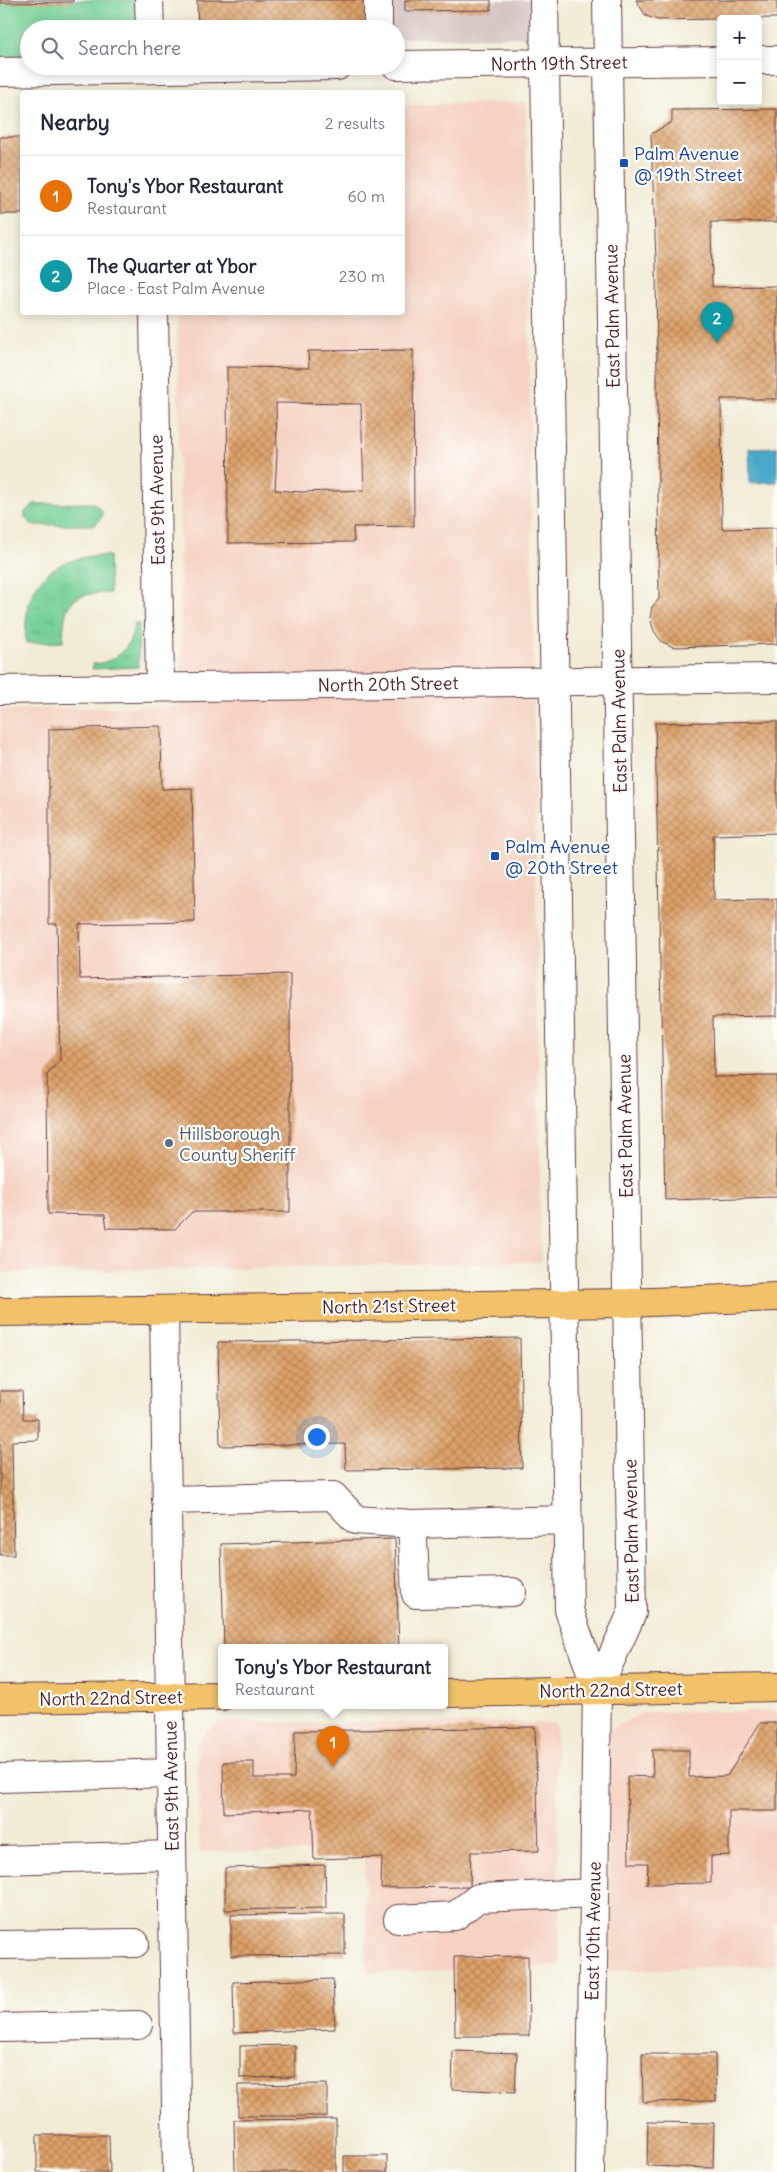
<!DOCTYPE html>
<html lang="en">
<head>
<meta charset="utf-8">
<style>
  :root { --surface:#fff; --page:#f6f6f7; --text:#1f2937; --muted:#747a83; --line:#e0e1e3; --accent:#1f6fb2 }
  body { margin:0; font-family:Delius,sans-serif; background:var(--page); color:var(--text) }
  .controls { position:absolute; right:15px; top:15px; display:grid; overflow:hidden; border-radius:5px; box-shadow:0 2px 12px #0003 }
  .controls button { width:45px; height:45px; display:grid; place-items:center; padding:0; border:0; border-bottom:1px solid var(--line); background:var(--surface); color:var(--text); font:25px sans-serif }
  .you { position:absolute; left:316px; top:1436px; width:18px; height:18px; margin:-12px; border:4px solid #fff; border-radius:50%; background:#1a73e8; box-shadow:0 0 0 8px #1a73e833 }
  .badge { display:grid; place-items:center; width:32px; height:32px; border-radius:50%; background:var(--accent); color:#fff; font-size:16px; font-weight:700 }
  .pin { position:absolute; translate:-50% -41px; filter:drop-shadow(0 1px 2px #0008) }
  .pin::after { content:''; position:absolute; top:26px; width:18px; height:15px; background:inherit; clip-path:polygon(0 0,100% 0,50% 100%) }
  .popup { position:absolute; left:218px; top:1644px; width:230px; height:65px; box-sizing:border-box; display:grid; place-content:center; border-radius:5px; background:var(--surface); filter:drop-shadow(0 1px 4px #0005); font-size:16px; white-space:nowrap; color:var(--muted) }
  .popup b { font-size:19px; color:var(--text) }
  .popup::after { content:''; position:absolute; left:50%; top:100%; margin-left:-10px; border:10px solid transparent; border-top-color:var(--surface) }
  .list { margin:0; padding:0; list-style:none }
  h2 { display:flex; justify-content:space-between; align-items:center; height:65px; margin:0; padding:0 20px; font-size:21px }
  h2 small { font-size:16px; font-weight:400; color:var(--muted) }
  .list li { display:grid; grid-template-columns:32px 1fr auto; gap:15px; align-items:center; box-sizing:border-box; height:80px; padding:0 20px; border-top:1px solid var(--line) }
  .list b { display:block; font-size:19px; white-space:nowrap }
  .list p { margin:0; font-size:16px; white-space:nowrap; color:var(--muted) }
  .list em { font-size:16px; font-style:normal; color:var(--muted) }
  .icon { flex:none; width:28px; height:28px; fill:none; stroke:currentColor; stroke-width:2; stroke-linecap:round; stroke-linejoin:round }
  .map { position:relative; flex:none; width:777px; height:2172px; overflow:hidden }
  .search { position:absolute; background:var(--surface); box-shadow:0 2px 12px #0003; left:20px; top:20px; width:385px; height:55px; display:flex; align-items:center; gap:12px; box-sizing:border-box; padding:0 18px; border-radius:28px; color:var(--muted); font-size:19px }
  .panel { position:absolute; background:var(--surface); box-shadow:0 2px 12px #0003; left:20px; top:90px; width:385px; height:225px; border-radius:5px }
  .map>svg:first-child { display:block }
  .built { fill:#f5d2c2 }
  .industrial { fill:#d1bfbd }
  .grass { fill:url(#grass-tufts); stroke:#607861 }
  .green { fill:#76d097; stroke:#607861 }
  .water { fill:#4aa7c9; stroke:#4a637a }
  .building { fill:url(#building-cross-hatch); fill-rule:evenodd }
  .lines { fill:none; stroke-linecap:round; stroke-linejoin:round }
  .minor-casing { stroke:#633e45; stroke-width:30 }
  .major-casing { stroke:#633e45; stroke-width:30 }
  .minor { stroke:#fff; stroke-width:28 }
  .major { stroke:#f2c26a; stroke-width:28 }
  .transit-dot { fill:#1a4fb4; stroke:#fdfcf7; stroke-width:2 }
  .service-dot { fill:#5c6f8a; stroke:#fdfcf7; stroke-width:2 }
  .labels { text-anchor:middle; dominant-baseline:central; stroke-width:4.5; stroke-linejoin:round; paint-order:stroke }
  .street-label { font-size:18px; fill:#4a1f2b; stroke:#fdfcf7 }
  .transit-label { font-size:18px; fill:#164399; stroke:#fdfcf7; text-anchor:start }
  .service-label { font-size:18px; fill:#4e5e75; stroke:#fdfcf7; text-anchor:start }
</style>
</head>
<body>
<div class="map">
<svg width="777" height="2172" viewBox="0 0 777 2172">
  <defs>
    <pattern id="grass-tufts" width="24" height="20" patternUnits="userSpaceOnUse" patternTransform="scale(1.25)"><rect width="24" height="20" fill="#76d097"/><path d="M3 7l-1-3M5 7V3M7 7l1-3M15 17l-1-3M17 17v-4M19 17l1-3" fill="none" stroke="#68b282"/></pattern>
    <pattern id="building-cross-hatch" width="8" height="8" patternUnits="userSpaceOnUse" patternTransform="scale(1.25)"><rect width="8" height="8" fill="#dda169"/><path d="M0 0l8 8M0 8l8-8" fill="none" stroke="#b58357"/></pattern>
  </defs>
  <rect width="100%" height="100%" fill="#fdfcf7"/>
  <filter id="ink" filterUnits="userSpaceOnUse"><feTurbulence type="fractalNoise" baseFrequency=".02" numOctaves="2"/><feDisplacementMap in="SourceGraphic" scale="10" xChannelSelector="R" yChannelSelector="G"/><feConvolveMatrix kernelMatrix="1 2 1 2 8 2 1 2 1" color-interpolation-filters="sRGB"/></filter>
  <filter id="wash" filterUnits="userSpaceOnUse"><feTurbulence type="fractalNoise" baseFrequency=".0096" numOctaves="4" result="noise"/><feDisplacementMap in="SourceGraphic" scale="20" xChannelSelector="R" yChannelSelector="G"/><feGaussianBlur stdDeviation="1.12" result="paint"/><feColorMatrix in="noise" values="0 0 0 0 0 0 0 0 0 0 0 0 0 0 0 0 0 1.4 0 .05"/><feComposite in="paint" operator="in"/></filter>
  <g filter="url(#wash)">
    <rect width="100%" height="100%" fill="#f2ecd6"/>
    <!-- built -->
    <path class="built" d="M526,102L541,1262L0,1273V710L182,706L177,313L402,312L403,105Z
      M777,1711V1922H773L774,1965L610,1971L606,1732L644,1712Z
      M219,1722L556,1723L560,1966L367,1973L364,1852H200L197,1743L207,1731Z"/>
    <!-- industrial -->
    <path class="industrial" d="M369,0H530V37L396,38V29H369Z"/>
    <!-- grass -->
    <path class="grass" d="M94,503L102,511V517L95,525H32L25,517V512L34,504Z
      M92,556H109L110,593C69,593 64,602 63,642L26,643C23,593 40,563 92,556Z
      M134,624H139L138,667L92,669L93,664C116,663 132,647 134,624Z"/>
    <!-- green -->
    <path class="green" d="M0,0H141L142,29H29V65L0,66Z"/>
    <!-- water -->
    <path class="water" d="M777,447V482L750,483L749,448Z"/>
    <g id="blocks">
      <!-- building -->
      <path class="building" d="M0,0H73V2L0,3Z
        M197,0H369V29H198Z
        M405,0H491V10L405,11Z
        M636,0H777V18L658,20L646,16Z
        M777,109V222H711L712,287L777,286V399H721L722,529L777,528V644L674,647L662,642L654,631L650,618L652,607L659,599L656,261L651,134L672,122V110Z
        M0,137H22V214H0Z
        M413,350L414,526L353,527L354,542L228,543L227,367L309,368L308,351ZM276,403L361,404L364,490L302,492L275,490L277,453Z
        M777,721V833L713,835L714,900L777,899V1016L713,1017L714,1077L777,1076V1197L665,1200L655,723Z
        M161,726L162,789L192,788L195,922L79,924L80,979L290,974V1212H192L175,1229L107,1228L105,1215L48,1214L47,1075L60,1060L57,924H49V729Z
        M520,1338L522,1468L346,1470L345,1444L220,1446L218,1342Z
        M0,1391H22L23,1419H38V1440L12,1441L14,1555H0Z
        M395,1539L399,1648H224L221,1544Z
        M760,1723H777V1811H729V1855L711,1856V1883L647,1884L648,1863H629L627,1776L653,1777L652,1750H689V1777L727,1776Z
        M535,1727L539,1851L471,1852L470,1887L381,1888L382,1857L314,1859L312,1809L224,1813L223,1762H254V1778H294L295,1731Z
        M325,1865L326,1908L225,1910V1868Z
        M345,1914V1955L231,1956V1915Z
        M528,1956L529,2036H455L454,1957Z
        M333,1979L335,2029L234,2033L233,1982Z
        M295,2045V2077L240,2078V2046Z
        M453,2051L517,2053L515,2092L452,2089Z
        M642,2054H715L716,2101L643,2102Z
        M327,2084V2116H238V2085Z
        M336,2119V2172H235L234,2120Z
        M648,2122L714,2123L713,2168L647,2166Z
        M37,2135H109L110,2172H37Z
        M344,2156H387V2172H344Z"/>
    </g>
  </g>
  <g filter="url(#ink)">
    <use href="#blocks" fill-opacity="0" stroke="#633e45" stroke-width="1"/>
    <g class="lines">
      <!-- minor casing -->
      <g class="minor-casing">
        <path id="minor" d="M149,0L150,29
          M378,0V29
          M544,0L569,1610L597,1690L590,2172
          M758,60H777
          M396,65L721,61
          M0,72L337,66
          M154,312L160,687
          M0,690L777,678
          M164,1310L177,2172
          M166,1500L333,1496L356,1520L412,1524L567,1520
          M412,1524L416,1594L512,1592
          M597,1690L632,1613L607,0
          M0,1778L171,1773
          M0,1860L172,1855
          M398,1919L455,1916L478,1898L594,1893
          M0,1945L135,1943
          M0,2028L138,2025"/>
      </g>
      <!-- major casing -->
      <g class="major-casing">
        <path id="major" d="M0,1312L627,1303L777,1297
          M444,1693L777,1687
          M0,1699L222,1696"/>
      </g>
      <!-- minor -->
      <use href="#minor" class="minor"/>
      <!-- major -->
      <use href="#major" class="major"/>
    </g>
  </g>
  <!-- markers -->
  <g class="transit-dot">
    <rect x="619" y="158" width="10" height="10" rx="2.5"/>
    <rect x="490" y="851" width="10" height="10" rx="2.5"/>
  </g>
  <circle class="service-dot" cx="169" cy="1143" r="5"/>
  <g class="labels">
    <!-- street labels -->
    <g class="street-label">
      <text transform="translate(559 63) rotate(-1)">North 19th Street</text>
      <text transform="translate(612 316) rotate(-91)">East Palm Avenue</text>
      <text transform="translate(157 500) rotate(-91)">East 9th Avenue</text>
      <text transform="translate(388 684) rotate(-1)">North 20th Street</text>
      <text transform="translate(619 721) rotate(-91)">East Palm Avenue</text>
      <text transform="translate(625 1126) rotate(-91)">East Palm Avenue</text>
      <text transform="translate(389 1306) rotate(-1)">North 21st Street</text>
      <text transform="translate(631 1531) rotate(-91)">East Palm Avenue</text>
      <text transform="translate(611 1690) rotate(-1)">North 22nd Street</text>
      <text transform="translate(111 1698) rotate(-1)">North 22nd Street</text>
      <text transform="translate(171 1786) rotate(-91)">East 9th Avenue</text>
      <text transform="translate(593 1931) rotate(-89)">East 10th Avenue</text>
    </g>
    <!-- transit labels -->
    <g class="transit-label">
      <text x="634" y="153">Palm Avenue<tspan x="634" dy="21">@ 19th Street</tspan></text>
      <text x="505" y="846">Palm Avenue<tspan x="505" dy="21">@ 20th Street</tspan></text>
    </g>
    <!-- service labels -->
    <g class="service-label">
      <text x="179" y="1133">Hillsborough<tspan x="179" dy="21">County Sheriff</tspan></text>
    </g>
  </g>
</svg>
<div class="controls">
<button>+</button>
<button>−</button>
</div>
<div class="you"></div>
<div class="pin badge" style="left:333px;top:1767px;background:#e8710a">1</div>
<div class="popup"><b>Tony's Ybor Restaurant</b>Restaurant</div>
<div class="pin badge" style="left:717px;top:343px;background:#0f9aa8">2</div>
<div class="search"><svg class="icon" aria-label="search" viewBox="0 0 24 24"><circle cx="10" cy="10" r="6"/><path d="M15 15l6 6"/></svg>Search here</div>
<section class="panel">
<h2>Nearby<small>2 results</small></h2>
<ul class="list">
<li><span class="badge" style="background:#e8710a">1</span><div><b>Tony's Ybor Restaurant</b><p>Restaurant</p></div><em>60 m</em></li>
<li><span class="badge" style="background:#0f9aa8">2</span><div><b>The Quarter at Ybor</b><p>Place · East Palm Avenue</p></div><em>230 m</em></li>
</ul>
</section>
</div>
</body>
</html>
